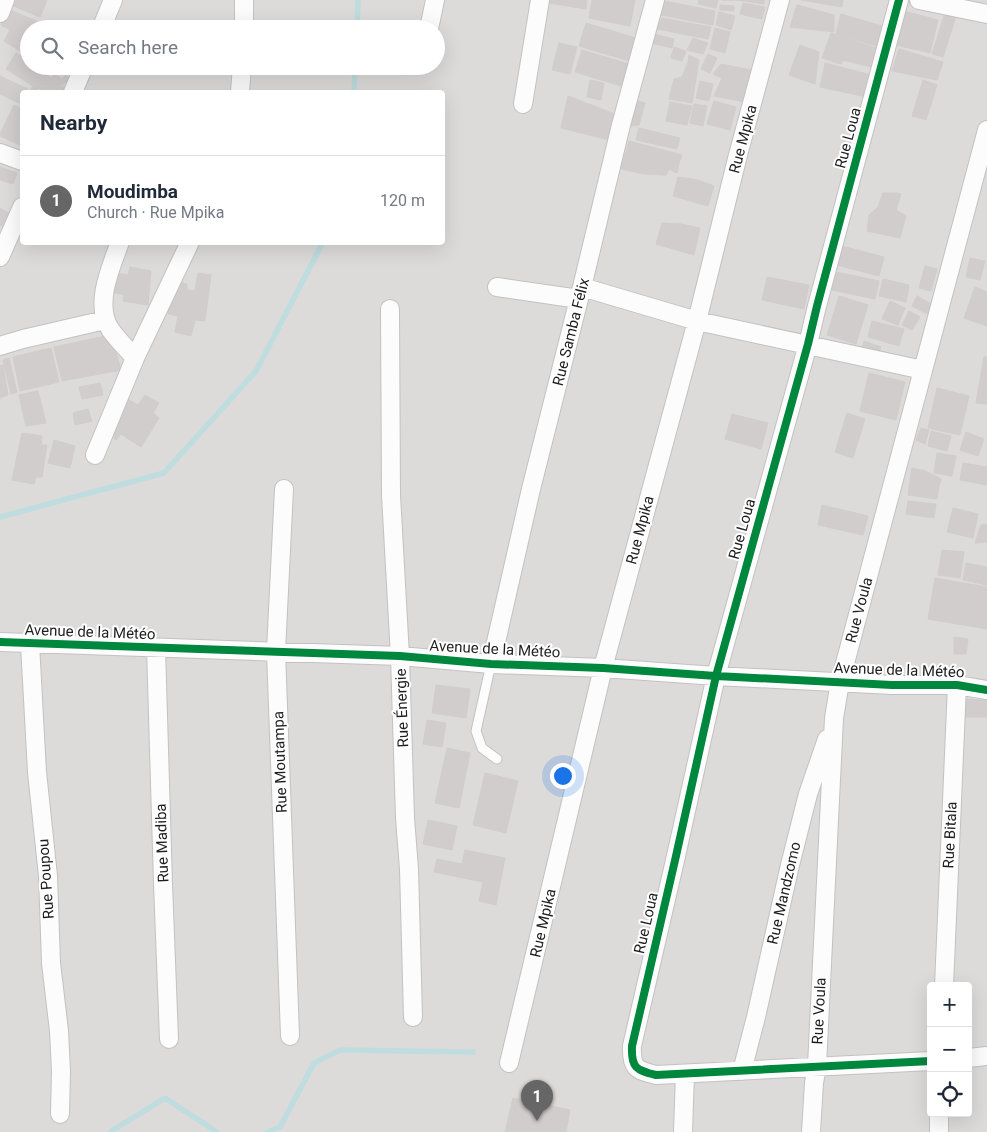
<!DOCTYPE html>
<html lang="en">
<head>
<meta charset="utf-8">
<style>
  :root { --surface:#fff; --page:#f6f6f7; --text:#1f2937; --muted:#747a83; --line:#e0e1e3; --accent:#676666 }
  body { margin:0; font-family:Roboto,sans-serif; background:var(--page); color:var(--text) }
  .controls { position:absolute; right:15px; bottom:15px; display:grid; overflow:hidden; border-radius:5px; box-shadow:0 5px 20px #0002 }
  .controls button { width:45px; height:45px; display:grid; place-items:center; padding:0; border:0; border-bottom:1px solid var(--line); background:var(--surface); color:var(--text); font:25px sans-serif }
  .you { position:absolute; left:562px; top:775px; width:18px; height:18px; margin:-12px; border:4px solid #fff; border-radius:50%; background:#1a73e8; box-shadow:0 0 0 8px #1a73e833 }
  .badge { display:grid; place-items:center; width:32px; height:32px; border-radius:50%; background:var(--accent); color:#fff; font-size:16px; font-weight:700 }
  .pin { position:absolute; translate:-50% -41px; filter:drop-shadow(0 1px 2px #0008) }
  .pin::after { content:''; position:absolute; top:26px; width:18px; height:15px; background:inherit; clip-path:polygon(0 0,100% 0,50% 100%) }
  .list { margin:0; padding:0; list-style:none }
  h2 { display:flex; justify-content:space-between; align-items:center; height:65px; margin:0; padding:0 20px; font-size:21px }
  h2 small { font-size:16px; font-weight:400; color:var(--muted) }
  .list li { display:grid; grid-template-columns:32px 1fr auto; gap:15px; align-items:center; box-sizing:border-box; height:90px; padding:0 20px; border-top:1px solid var(--line) }
  .list b { display:block; font-size:19px; white-space:nowrap }
  .list p { margin:0; font-size:16px; white-space:nowrap; color:var(--muted) }
  .list em { font-size:16px; font-style:normal; color:var(--muted) }
  .icon { flex:none; width:28px; height:28px; fill:none; stroke:currentColor; stroke-width:2; stroke-linecap:round; stroke-linejoin:round }
  .map { position:relative; flex:none; width:987px; height:1132px; overflow:hidden }
  .search { position:absolute; background:var(--surface); box-shadow:0 5px 20px #0002; left:20px; top:20px; width:425px; height:55px; display:flex; align-items:center; gap:12px; box-sizing:border-box; padding:0 18px; border-radius:28px; color:var(--muted); font-size:19px }
  .panel { position:absolute; background:var(--surface); box-shadow:0 5px 20px #0002; left:20px; top:90px; width:425px; height:155px; border-radius:5px }
  .map>svg:first-child { display:block }
  .residential { fill:#dcdbda; fill-rule:evenodd }
  .lines { fill:none; stroke-linecap:round; stroke-linejoin:round }
  .stream { stroke:#bfdcde; stroke-width:5.5 }
  .building { fill:#d0cdcc; stroke:#d0cdca }
  .lane-casing { stroke:#c3c2c1; stroke-width:11 }
  .street-casing { stroke:#c3c2c1; stroke-width:20 }
  .lane { stroke:#fcfcfc; stroke-width:9 }
  .street { stroke:#fcfcfc; stroke-width:18 }
  .cycleway-casing { stroke:#fff; stroke-width:11 }
  .cycleway { stroke:#00873e; stroke-width:8 }
  .labels { text-anchor:middle; dominant-baseline:central; stroke-width:4; stroke-linejoin:round; paint-order:stroke }
  .street-label { font-size:15px; fill:#1f1f1f; stroke:#fff }
</style>
</head>
<body>
<div class="map">
<svg width="987" height="1132" viewBox="0 0 987 1132">
  <rect width="100%" height="100%" fill="#edebe9"/>
  <!-- residential -->
  <path class="residential" d="M0,0H987V1132H0ZM29,29H436V66H29ZM22,92H442V242H22ZM931,986H968V1113H931Z"/>
  <g class="lines">
    <!-- stream -->
    <path class="stream" d="M357,29L358,0
      M354,92L355,66
      M0,517L164,473L256,371L323,242
      M110,1132L165,1098L217,1132
      M268,1132L280,1127L314,1063L340,1050L473,1052"/>
  </g>
  <!-- building -->
  <path class="building" d="M8,0H44L47,1L40,17L6,3Z
    M549,0H587L586,9L549,3Z
    M592,0H635L630,26L589,18Z
    M699,0H718L716,8L698,4Z
    M722,0H764V4L737,0Z
    M801,0H843L842,7Z
    M664,1L715,11L713,25L661,15Z
    M743,3L765,7L762,19L740,14Z
    M720,5L734,6V11L720,10Z
    M797,5L834,15V32L790,27Z
    M10,10L41,23L37,29H29V57L4,41L10,30L1,25Z
    M904,11L938,20L930,53L896,45Z
    M719,12L735,16L731,30L716,25Z
    M945,13L956,16L943,57L932,54Z
    M841,14L882,26L876,46L836,34Z
    M662,18L711,27L708,39L657,29Z
    M586,23L636,38L629,61L579,46Z
    M715,28L730,32L725,53L710,49Z
    M831,33L879,49L871,67L843,60L841,64L822,58Z
    M653,34L674,39L672,48L651,43Z
    M693,38L708,43L703,54L687,50Z
    M559,43L577,47L570,74L552,70Z
    M800,45L819,52L815,84L789,75Z
    M674,47L686,51L682,61L671,58Z
    M899,49L943,62L937,80L892,71Z
    M582,50L629,64L621,86L575,72Z
    M16,53L29,60V66H41L49,72L47,75L52,78L54,74L62,79L65,75L71,79L68,84L65,82L62,86L66,88L63,92H47L38,88L35,92L30,91L33,86L6,69Z
    M708,54L717,58L710,73L701,69Z
    M689,55L699,60L692,103L669,99L674,79L682,77L688,62Z
    M825,63L871,75L867,97L820,87Z
    M721,64L751,70L745,102L714,96L722,78L713,74Z
    M0,76L28,89L26,92H22V100L21,104L0,94Z
    M590,80L604,83L601,100L587,97Z
    M923,80L937,85L926,120L912,116Z
    M700,81L713,84L709,101L696,98Z
    M568,96L620,116L614,141L561,128Z
    M635,100L645,103L639,125L629,126Z
    M714,101L736,107L730,130L707,124Z
    M670,102L692,106L687,125L666,121Z
    M694,104L707,106L703,126L690,123Z
    M14,105L22,109V146L0,136V134Z
    M639,128L680,138L677,149L636,140Z
    M629,141L682,155L679,163L677,173L669,169L666,175L644,174L621,169Z
    M0,167L17,173L13,184L0,180Z
    M678,177L698,180L714,186L708,206L673,196Z
    M883,193H898L901,194L896,210L906,216L900,238L867,231L869,215L878,207Z
    M0,208L10,214L6,221L9,223L6,229L0,225Z
    M662,223L681,224L700,228L694,255L656,244Z
    M842,246L884,257L879,276L837,265Z
    M970,258L985,261L980,280L966,277Z
    M925,266L937,269L931,291L919,288Z
    M130,267L151,271L148,305L123,301L124,295L112,292L115,273L128,275Z
    M836,272L879,281L875,299L832,290Z
    M198,273L211,275L205,321L195,320L191,336L175,332L178,316L168,314L175,281L187,284V290L195,291Z
    M767,277L809,285L804,309L762,300Z
    M883,279L909,285L906,302L879,296Z
    M975,287L987,292V326L964,318Z
    M839,296L868,305L856,344L827,335Z
    M917,296L933,305L927,314L912,306Z
    M890,301L905,308L898,325L882,319Z
    M909,311L920,317L912,330L902,325Z
    M872,321L904,329L899,346L868,337Z
    M111,335L121,370L62,381L54,347Z
    M864,341L881,347L877,358L861,351Z
    M51,348L59,382L20,391L13,357Z
    M984,357H987V404L976,403Z
    M9,358L17,392L11,394L3,360Z
    M3,365L8,395L0,398V366Z
    M869,373L905,382L896,420L860,411Z
    M100,383L103,395L82,399L79,387Z
    M937,388L969,396L960,435L928,428Z
    M38,391L46,423L26,426L19,395Z
    M145,395L159,403L153,413L159,418L141,447L121,434L116,440L109,435L120,418L115,415L126,398L138,405Z
    M88,409L92,421L75,425L73,413Z
    M847,413L865,419L853,458L835,452Z
    M732,414L768,423L761,449L725,439Z
    M921,428L929,430L925,444L916,440Z
    M931,431L951,436L947,451L928,446Z
    M966,432L984,439L978,456L960,450Z
    M22,433L42,436L41,445H47L42,477H36L34,484L12,480Z
    M54,440L75,446L70,468L48,463Z
    M937,453L956,456L952,476L934,473Z
    M963,463L987,467V485L960,480Z
    M912,468L925,471L940,478L941,480L939,486L937,499L908,495Z
    M908,501L936,504L934,518L906,514Z
    M822,505L868,516L863,535L818,525Z
    M953,508L978,514L973,538L947,532Z
    M987,524V542L975,543L981,525Z
    M942,550L964,552L960,578L938,575Z
    M966,563L987,567V585L963,580Z
    M935,578L987,587V629L928,619Z
    M954,637L968,639L966,654H954Z
    M436,685L470,689L466,718L432,713Z
    M964,699L987,700V717H964Z
    M427,720L446,723L442,747L423,744Z
    M447,748L470,753L459,808L435,803Z
    M485,773L518,781L506,833L473,825Z
    M428,820L457,826L452,850L423,844Z
    M465,850L505,858L496,905L479,901L483,882L434,872L437,859L462,864Z
    M513,1098L570,1110L566,1132H505Z"/>
  <g class="lines">
    <!-- lane casing -->
    <g class="lane-casing">
      <path id="lane" d="M491,664L476,731L482,748L497,759"/>
    </g>
    <!-- street casing -->
    <g class="street-casing">
      <path id="street" d="M244,0V29
        M899,0L817,306L808,344L716,676L676,856L632,1046C631,1068 636,1070 656,1075L931,1061
        M919,0L987,14
        M0,13L5,0
        M101,29L113,0
        M429,29L435,0
        M73,92L84,66
        M240,92L242,66
        M523,104L540,0
        M0,153L22,161
        M120,242C111,267 94,304 110,329C117,339 127,349 135,358
        M0,257L22,207
        M497,287L579,299
        M582,287L697,321L923,370
        M390,309L391,495L400,656L405,818L409,869L413,1017
        M0,346L23,339L105,320
        M95,455L135,358L190,242
        M284,489L276,651L290,1036
        M0,642L400,656L491,664L603,668L716,676L892,685H957L987,690
        M30,644L37,772L48,876L51,963L59,1031L61,1071L60,1114
        M156,648L163,884L169,1039
        M491,664L531,489L582,287L621,125L655,0
        M944,986L957,685
        M968,1058L987,1056
        M509,1063L603,668L697,321L738,155L780,0
        M742,1071L756,1017L790,865L808,794L827,739
        M683,1132L685,1074
        M811,1132L814,1083L817,1066L834,718L840,682L987,130
        M939,1132V1113"/>
    </g>
    <!-- lane -->
    <use href="#lane" class="lane"/>
    <!-- street -->
    <use href="#street" class="street"/>
    <!-- cycleway casing -->
    <g class="cycleway-casing">
      <path id="cycleway" d="M899,0L817,306L808,344L716,676L676,856L632,1046C631,1068 636,1070 656,1075L931,1061
        M0,642L400,656L491,664L603,668L716,676L892,685H957L987,690"/>
    </g>
    <!-- cycleway -->
    <use href="#cycleway" class="cycleway"/>
  </g>
  <g class="labels">
    <!-- street labels -->
    <g class="street-label">
      <text transform="translate(848 138) rotate(-75)">Rue Loua</text>
      <text transform="translate(743 139) rotate(-75)">Rue Mpika</text>
      <text transform="translate(571 332) rotate(-76)">Rue Samba Félix</text>
      <text transform="translate(742 529) rotate(-74)">Rue Loua</text>
      <text transform="translate(640 530) rotate(-75)">Rue Mpika</text>
      <text transform="translate(859 610) rotate(-75)">Rue Voula</text>
      <text transform="translate(90 632) rotate(2)">Avenue de la Météo</text>
      <text transform="translate(495 649) rotate(3)">Avenue de la Météo</text>
      <text transform="translate(899 670) rotate(2)">Avenue de la Météo</text>
      <text transform="translate(402 708) rotate(-92)">Rue Énergie</text>
      <text transform="translate(280 762) rotate(-92)">Rue Moutampa</text>
      <text transform="translate(950 835) rotate(-87)">Rue Bitala</text>
      <text transform="translate(162 843) rotate(-92)">Rue Madiba</text>
      <text transform="translate(46 879) rotate(-94)">Rue Poupou</text>
      <text transform="translate(784 893) rotate(-77)">Rue Mandzomo</text>
      <text transform="translate(543 923) rotate(-77)">Rue Mpika</text>
      <text transform="translate(646 923) rotate(-77)">Rue Loua</text>
      <text transform="translate(819 1011) rotate(-87)">Rue Voula</text>
    </g>
  </g>
</svg>
<div class="controls">
<button>+</button>
<button>−</button>
<button><svg class="icon" aria-label="locate" viewBox="0 0 24 24"><circle cx="12" cy="12" r="6"/><path d="M12 2v4M12 18v4M2 12h4M18 12h4"/></svg></button>
</div>
<div class="you"></div>
<div class="pin badge" style="left:537px;top:1121px">1</div>
<div class="search"><svg class="icon" aria-label="search" viewBox="0 0 24 24"><circle cx="10" cy="10" r="6"/><path d="M15 15l6 6"/></svg>Search here</div>
<section class="panel">
<h2>Nearby<small></small></h2>
<ul class="list">
<li><span class="badge">1</span><div><b>Moudimba</b><p>Church · Rue Mpika</p></div><em>120 m</em></li>
</ul>
</section>
</div>
</body>
</html>
